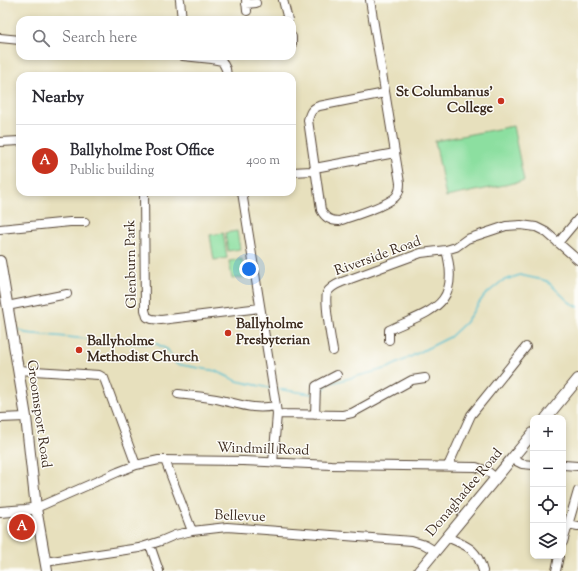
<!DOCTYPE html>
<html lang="en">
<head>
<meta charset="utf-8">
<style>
  :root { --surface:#fff; --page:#f2f2f3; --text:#2b2b33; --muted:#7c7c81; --line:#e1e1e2; --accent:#c8321e }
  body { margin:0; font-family:"Sorts Mill Goudy",serif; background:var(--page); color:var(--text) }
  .controls { position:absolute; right:12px; bottom:12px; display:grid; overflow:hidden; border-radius:8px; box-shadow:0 2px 6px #0003 }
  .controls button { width:36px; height:36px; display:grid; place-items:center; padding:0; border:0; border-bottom:1px solid var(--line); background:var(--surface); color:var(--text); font:20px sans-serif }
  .you { position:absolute; left:249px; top:269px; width:14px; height:14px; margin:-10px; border:3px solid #fff; border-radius:50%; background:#1a73e8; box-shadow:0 0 0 6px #1a73e833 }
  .badge { display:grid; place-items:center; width:26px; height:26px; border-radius:50%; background:var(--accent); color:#fff; font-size:13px; font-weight:700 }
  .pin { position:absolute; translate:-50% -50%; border:2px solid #fff; box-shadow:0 1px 4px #0006 }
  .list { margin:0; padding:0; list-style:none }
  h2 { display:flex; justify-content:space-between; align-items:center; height:52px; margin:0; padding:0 16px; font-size:17px }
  h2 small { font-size:13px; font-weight:400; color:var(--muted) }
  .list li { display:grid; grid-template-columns:26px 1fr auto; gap:12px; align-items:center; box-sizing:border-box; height:72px; padding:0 16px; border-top:1px solid var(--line) }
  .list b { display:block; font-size:15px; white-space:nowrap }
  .list p { margin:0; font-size:13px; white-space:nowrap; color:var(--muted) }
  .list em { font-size:13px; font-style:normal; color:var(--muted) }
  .icon { flex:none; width:22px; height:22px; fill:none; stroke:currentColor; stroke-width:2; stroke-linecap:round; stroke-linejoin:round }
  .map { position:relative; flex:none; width:578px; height:571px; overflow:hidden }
  .search { position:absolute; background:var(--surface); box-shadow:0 2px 6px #0003; left:16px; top:16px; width:280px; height:44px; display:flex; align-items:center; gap:10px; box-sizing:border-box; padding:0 14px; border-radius:12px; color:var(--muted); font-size:15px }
  .panel { position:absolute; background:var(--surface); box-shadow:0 2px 6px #0003; left:16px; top:72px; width:280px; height:124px; border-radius:12px }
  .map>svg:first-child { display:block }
  .green { fill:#8cdfa0; stroke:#64845f }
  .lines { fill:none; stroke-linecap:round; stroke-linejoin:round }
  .stream { stroke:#53becf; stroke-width:1.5 }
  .minor-casing { stroke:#554536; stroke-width:10 }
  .major-casing { stroke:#554536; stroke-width:12 }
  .minor { stroke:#fff; stroke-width:8 }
  .major { stroke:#fff; stroke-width:10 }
  .poi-dot { fill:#c8321e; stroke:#fdfcf7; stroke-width:1.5 }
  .labels { text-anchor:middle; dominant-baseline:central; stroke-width:3; stroke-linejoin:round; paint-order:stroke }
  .poi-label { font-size:14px; font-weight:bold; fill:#3b2a1e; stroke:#fdfcf7; text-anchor:start }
  .street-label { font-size:14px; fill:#3b2a1e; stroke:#fdfcf7 }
</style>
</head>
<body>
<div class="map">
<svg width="578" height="571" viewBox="0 0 578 571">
  <rect width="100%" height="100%" fill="#fdfcf7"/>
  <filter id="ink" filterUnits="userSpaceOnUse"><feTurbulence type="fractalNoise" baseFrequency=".025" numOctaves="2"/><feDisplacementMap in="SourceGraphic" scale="8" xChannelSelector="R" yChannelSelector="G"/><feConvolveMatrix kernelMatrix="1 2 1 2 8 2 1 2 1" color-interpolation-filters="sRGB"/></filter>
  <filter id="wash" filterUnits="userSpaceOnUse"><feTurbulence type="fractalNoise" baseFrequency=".012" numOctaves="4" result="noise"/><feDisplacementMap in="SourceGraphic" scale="16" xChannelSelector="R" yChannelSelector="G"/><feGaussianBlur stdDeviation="0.9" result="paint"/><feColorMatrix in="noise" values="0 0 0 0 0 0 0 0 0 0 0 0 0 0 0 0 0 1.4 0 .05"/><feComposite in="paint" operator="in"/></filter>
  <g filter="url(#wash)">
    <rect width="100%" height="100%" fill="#e7e0bd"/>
    <!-- green -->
    <path class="green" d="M513,126L524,181L446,197L435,141Z
      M237,231L240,249L228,251L225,233Z
      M223,233L227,258L214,260L210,235Z
      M242,259L245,277L232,279L229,261Z"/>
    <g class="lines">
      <!-- stream -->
      <path class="stream" d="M19,329L25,333L130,343L157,344L168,350L176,364L216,371L237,381L270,388
        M277,389L313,394
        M319,395L328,384L388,368L450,337L465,323L484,296L502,281L520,275L547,281L569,302L578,307"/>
    </g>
  </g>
  <g filter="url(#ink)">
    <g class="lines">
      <!-- minor casing -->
      <g class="minor-casing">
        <path id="minor" d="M180,0L182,20
          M246,0L247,11
          M283,0L288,20
          M370,0L400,183C400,187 400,191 397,195C391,205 352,216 339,221C330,221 325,218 321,210L308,120C310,113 311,109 319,106L385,93
          M246,4L256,3
          M292,37V44
          M0,38L20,40
          M183,56L212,59L222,61L226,69L227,76
          M0,142L20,141
          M320,167L395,153
          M292,172L312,171L314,170
          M144,192L145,310L147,317L152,319L161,320L260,308
          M242,192L276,406L277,414L273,463
          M0,229L70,222H85
          M558,243L578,219
          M7,306L67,294
          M389,340V330C432,310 461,306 446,250
          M333,351C331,339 324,303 327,293C330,287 337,284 342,282L421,253L446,250L456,247L467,239L506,226L521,225L536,227L546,232L578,260
          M18,370L99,375L104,378L136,465
          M178,394C192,396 207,397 221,400C243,405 254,410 276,406
          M277,414L343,415L352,413L412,380L425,378
          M315,415L316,386L337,375
          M0,418L26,417
          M512,459L522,464L533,465
          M165,460L192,531
          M563,465L578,466
          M448,466L471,415L526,347
          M36,508L118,472L136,465L159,460L243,461L331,465L476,467L487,471L496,478
          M568,524L578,526
          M447,537C467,546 477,548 483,571
          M563,542L578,491
          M150,545L159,571
          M45,562L139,548L161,541L175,535L192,531L227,527L412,541L425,545L435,551
          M556,571L559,556"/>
      </g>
      <!-- major casing -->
      <g class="major-casing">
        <path id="major" d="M0,261L26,417L36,508L47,571
          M546,418L578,379
          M0,512L26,510L36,508
          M419,571L533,433"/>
      </g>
      <!-- minor -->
      <use href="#minor" class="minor"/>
      <!-- major -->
      <use href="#major" class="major"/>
    </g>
  </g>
  <!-- markers -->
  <g class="poi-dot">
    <circle cx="501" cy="101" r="4"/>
    <circle cx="228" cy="333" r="4"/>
    <circle cx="79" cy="350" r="4"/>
  </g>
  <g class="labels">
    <!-- poi labels -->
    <g class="poi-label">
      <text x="493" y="93" text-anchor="end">St Columbanus'<tspan x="493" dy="16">College</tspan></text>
      <text x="236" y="325">Ballyholme<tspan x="236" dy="16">Presbyterian</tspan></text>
      <text x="87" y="342">Ballyholme<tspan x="87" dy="16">Methodist Church</tspan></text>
    </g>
    <!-- street labels -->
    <g class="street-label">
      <text transform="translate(378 257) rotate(-20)">Riverside Road</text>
      <text transform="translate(132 264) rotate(-91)">Glenburn Park</text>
      <text transform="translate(38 414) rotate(82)">Groomsport Road</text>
      <text transform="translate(263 450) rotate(2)">Windmill Road</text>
      <text transform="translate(465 493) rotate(-50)">Donaghadee Road</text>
      <text transform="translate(240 517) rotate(2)">Bellevue</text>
    </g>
  </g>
</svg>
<div class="controls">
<button>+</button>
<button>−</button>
<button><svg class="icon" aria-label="locate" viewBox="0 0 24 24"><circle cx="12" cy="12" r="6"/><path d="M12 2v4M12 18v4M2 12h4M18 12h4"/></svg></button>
<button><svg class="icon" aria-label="layers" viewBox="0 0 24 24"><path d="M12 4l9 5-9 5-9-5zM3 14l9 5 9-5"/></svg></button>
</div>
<div class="you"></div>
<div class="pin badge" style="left:22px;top:527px">A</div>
<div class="search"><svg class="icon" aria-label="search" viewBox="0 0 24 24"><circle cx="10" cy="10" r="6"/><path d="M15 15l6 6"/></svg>Search here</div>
<section class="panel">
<h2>Nearby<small></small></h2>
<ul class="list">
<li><span class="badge">A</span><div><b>Ballyholme Post Office</b><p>Public building</p></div><em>400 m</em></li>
</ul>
</section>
</div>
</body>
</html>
